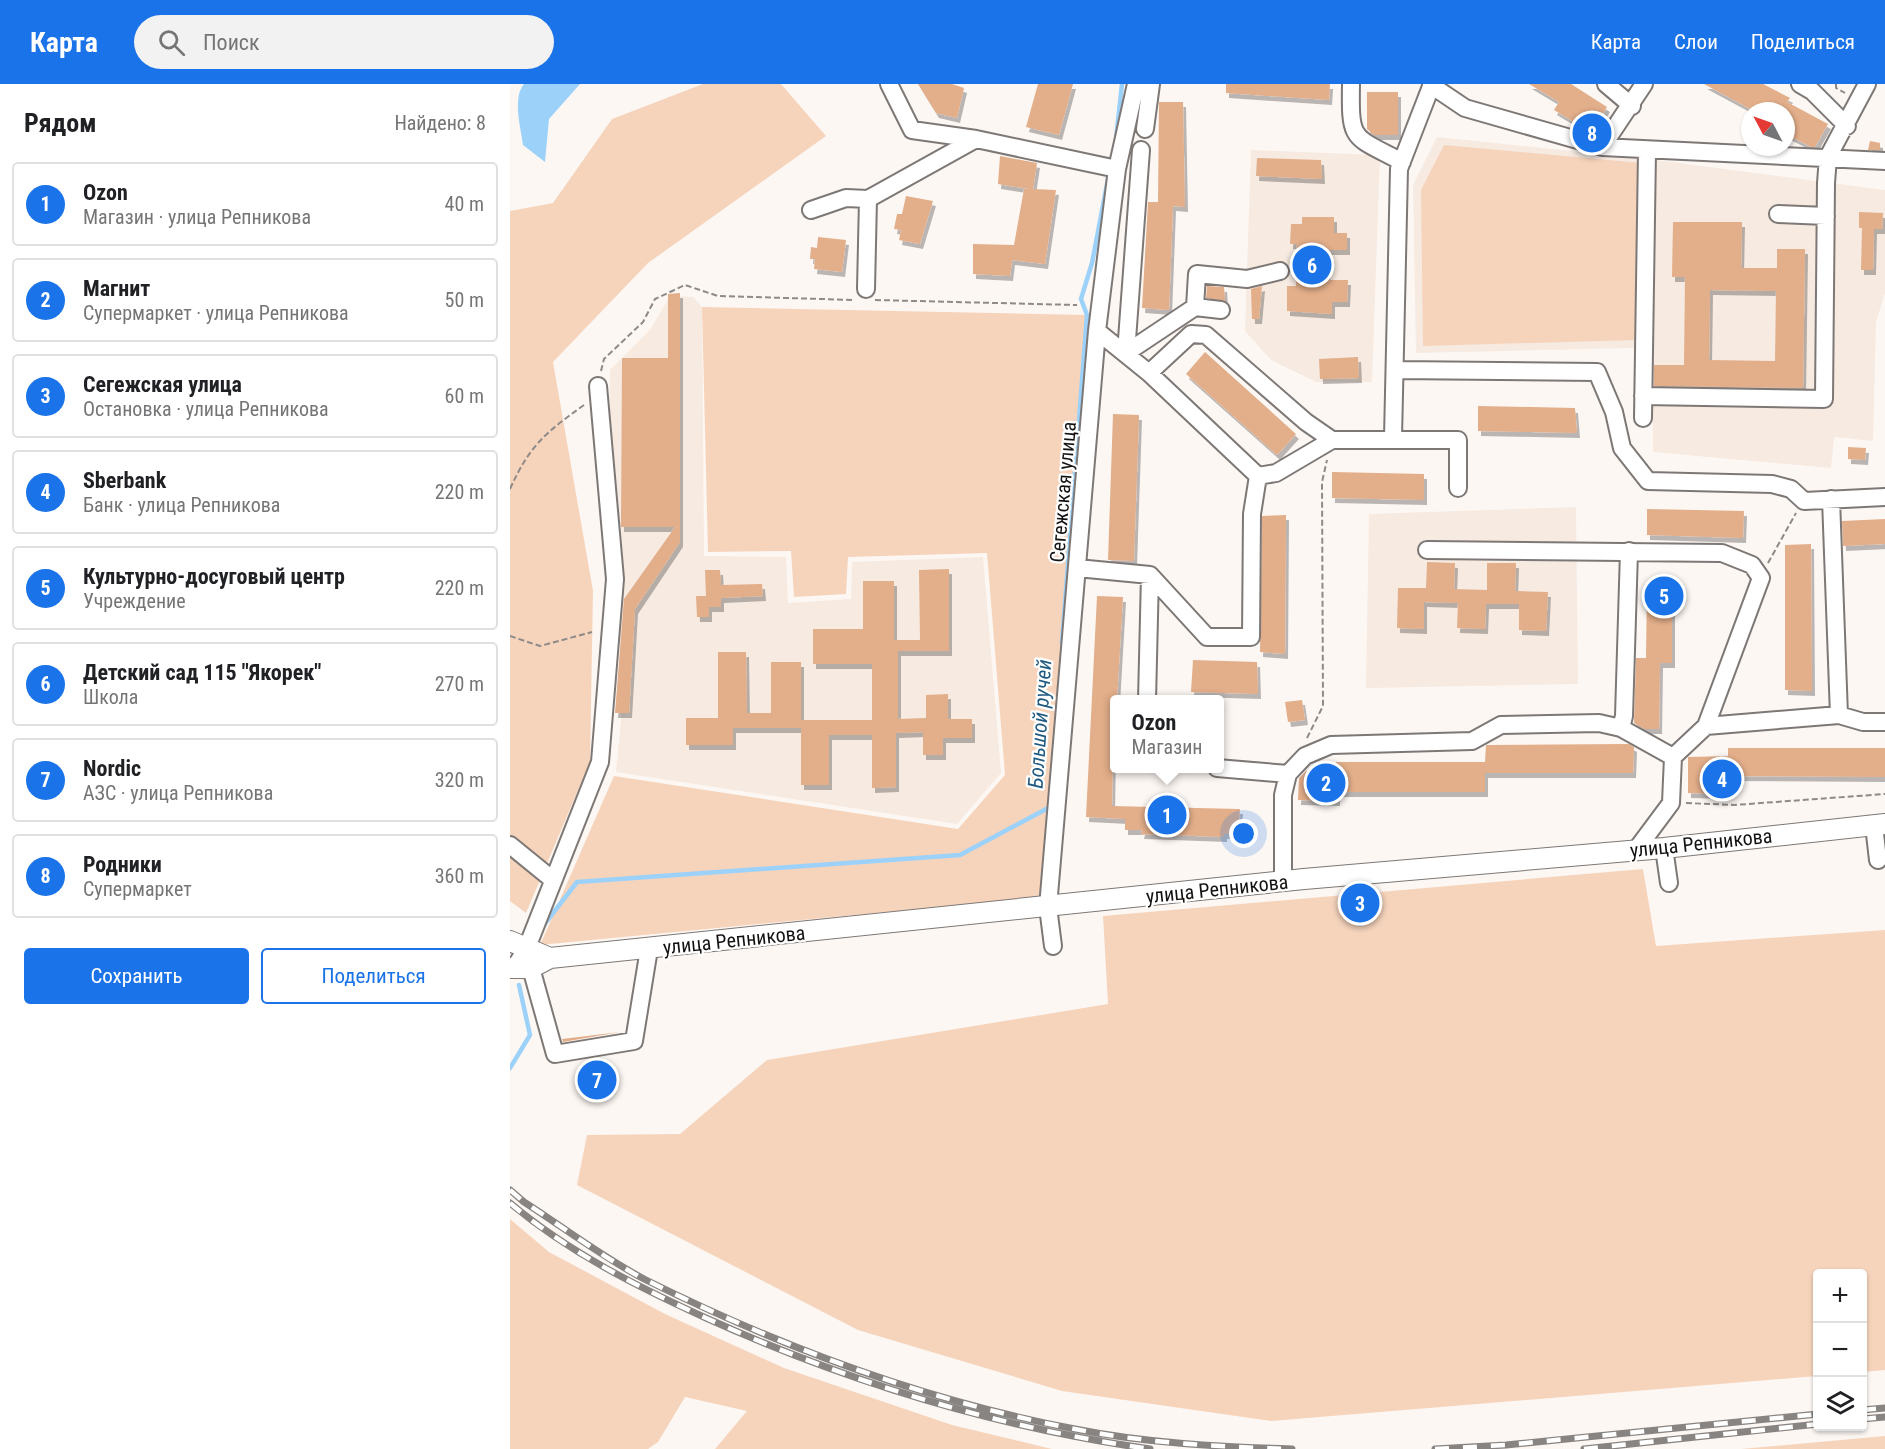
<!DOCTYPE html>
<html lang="ru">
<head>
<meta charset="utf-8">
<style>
  :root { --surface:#fff; --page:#f2f2f2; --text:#202124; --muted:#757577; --line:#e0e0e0; --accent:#1a73e8 }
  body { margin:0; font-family:"Roboto Condensed",sans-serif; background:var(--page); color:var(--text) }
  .controls { position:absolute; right:18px; bottom:18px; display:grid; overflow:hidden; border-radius:6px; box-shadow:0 2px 4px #0004 }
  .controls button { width:54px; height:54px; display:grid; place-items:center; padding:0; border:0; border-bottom:2px solid var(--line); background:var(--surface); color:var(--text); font:30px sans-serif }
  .compass { position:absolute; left:1231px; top:18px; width:54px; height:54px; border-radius:50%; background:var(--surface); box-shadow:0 2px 4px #0004; rotate:311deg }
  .you { position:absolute; left:734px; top:750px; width:21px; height:21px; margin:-15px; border:4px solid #fff; border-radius:50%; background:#1a73e8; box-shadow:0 0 0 9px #1a73e833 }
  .badge { display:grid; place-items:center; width:39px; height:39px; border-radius:50%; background:var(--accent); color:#fff; font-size:20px; font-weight:700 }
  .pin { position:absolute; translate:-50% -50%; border:3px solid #fff; box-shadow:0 2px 6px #0006 }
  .popup { position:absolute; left:600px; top:611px; width:114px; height:78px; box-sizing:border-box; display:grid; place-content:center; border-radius:6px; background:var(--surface); filter:drop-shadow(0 2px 4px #0005); font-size:20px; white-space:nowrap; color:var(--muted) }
  .popup b { font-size:22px; color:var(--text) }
  .popup::after { content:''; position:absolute; left:50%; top:100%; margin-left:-12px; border:12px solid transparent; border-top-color:var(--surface) }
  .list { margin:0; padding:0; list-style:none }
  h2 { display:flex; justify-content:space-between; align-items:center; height:78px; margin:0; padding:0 24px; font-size:26px }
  h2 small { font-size:20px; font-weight:400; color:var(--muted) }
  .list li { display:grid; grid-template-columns:39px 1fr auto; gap:18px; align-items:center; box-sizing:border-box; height:84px; margin:0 12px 12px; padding:0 12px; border:2px solid var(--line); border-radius:6px }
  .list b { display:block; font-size:22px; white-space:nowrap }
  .list p { margin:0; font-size:20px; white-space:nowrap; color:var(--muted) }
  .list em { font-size:20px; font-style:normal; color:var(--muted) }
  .actions { display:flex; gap:12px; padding:18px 24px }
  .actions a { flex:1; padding:14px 0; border:2px solid var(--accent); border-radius:6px; text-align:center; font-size:21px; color:var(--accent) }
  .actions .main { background:var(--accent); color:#fff }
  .icon { flex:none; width:33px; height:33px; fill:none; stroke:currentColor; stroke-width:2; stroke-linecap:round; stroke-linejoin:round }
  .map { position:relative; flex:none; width:1375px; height:1365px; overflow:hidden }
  header { display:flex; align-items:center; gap:36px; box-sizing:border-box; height:84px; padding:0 30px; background:var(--accent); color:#fff }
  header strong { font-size:28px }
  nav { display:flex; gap:33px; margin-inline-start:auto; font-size:21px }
  .search { width:420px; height:54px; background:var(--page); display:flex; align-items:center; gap:15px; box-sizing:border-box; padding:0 21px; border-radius:33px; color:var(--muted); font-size:22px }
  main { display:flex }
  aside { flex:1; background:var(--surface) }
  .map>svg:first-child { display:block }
  .built { fill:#f6eae1 }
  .green { fill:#f6d4bc }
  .water { fill:#9cd1fa }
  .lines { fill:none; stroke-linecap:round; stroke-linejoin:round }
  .stream { stroke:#9cd1fa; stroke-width:4.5 }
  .building { fill:#e3ae8a; fill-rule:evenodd; filter:url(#shadow) }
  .minor-casing { stroke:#7d7875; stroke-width:20 }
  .major-casing { stroke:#7d7875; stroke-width:22 }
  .path { stroke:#8e8a88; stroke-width:2; stroke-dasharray:6 3; stroke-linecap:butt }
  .minor { stroke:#fff; stroke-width:16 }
  .major { stroke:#fff; stroke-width:20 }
  .rail-casing { stroke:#888481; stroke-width:7 }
  .rail { stroke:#fff; stroke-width:4.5; stroke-dasharray:14; stroke-linecap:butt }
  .labels { text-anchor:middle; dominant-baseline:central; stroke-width:4.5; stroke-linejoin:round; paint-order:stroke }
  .street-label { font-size:20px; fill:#141211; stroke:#fff }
  .water-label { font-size:21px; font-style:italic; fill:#205a81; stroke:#fff }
</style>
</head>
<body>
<header>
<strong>Карта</strong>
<div class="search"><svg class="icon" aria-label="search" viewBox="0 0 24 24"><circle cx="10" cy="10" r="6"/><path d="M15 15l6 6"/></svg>Поиск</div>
<nav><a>Карта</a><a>Слои</a><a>Поделиться</a></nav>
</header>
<main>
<aside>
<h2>Рядом<small>Найдено: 8</small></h2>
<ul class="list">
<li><span class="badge">1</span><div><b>Ozon</b><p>Магазин · улица Репникова</p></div><em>40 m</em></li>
<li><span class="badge">2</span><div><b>Магнит</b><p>Супермаркет · улица Репникова</p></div><em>50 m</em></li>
<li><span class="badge">3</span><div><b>Сегежская улица</b><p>Остановка · улица Репникова</p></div><em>60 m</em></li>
<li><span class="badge">4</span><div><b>Sberbank</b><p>Банк · улица Репникова</p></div><em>220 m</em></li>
<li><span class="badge">5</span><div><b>Культурно-досуговый центр</b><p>Учреждение</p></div><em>220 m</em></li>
<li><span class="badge">6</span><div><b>Детский сад 115 &quot;Якорек&quot;</b><p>Школа</p></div><em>270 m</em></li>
<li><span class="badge">7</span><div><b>Nordic</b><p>АЗС · улица Репникова</p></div><em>320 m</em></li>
<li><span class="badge">8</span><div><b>Родники</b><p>Супермаркет</p></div><em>360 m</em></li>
</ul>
<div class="actions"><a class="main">Сохранить</a><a>Поделиться</a></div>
</aside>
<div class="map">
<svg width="1375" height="1365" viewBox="0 0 1375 1365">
  <defs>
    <filter id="shadow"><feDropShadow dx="3" dy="5" stdDeviation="0" flood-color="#0004"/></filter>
  </defs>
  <rect width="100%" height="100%" fill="#fdf7f3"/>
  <!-- built -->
  <path class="built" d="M927,53L1138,75L1375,106V209L1366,238L1363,357L1324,353L1321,384L1143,368V335L1124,333V264L906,269L903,101Z
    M741,66L870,71L862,298H806L761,276L735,247Z
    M160,212L183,213L192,223L194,472L276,473L278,519L341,515L342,478L473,473L491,689L447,740L106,688L111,637L109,458L99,370L100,286L140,246Z
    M1066,423L1068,600L856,604L859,430Z"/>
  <!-- green -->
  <path class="green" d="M193,0H271L316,52L138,179L43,278L83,507L80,678L16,829L0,817V127L43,119L102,35Z
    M934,61L1131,79L1127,256L913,262L911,106Z
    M192,223L577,231L533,813L30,861L104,692L448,745L495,691L477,469L338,473L336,510L284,513L281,467L198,468Z
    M1133,785L1146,862L1375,846V1286L1353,1288L1352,1190H1308L1307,1292L761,1337L552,1307L348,1246L67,1101L77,1051L170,1050L257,976L598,920L593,832Z
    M0,1135L39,1168L155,1230L274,1284L442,1341L542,1365H205L237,1327L175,1313L148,1358L138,1365H0Z
    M1375,1352V1365H1231Z"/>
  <!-- water -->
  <path class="water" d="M14,0H70L39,35L35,78L13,61C11,44 2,14 14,0Z"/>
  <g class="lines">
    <!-- stream -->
    <path class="stream" d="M606,55L612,0
      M552,559L577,231L571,215L582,179L598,95
      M33,842L67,798L450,771L540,723
      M0,984L20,951L9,901"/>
  </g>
  <!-- building -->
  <path class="building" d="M408,0H442L454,4L447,34L426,29Z
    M528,0H563L549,51L516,43Z
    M716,0H820L819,16L716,9Z
    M1019,0H1061L1097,23L1082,49L1044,26L1049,18Z
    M1194,0H1253L1280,14L1277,18L1318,40L1305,63H1301L1276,50V27H1244Z
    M857,8H888V51H864L857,45Z
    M649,18H673L675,123L663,122L659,226L632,224L638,118H648Z
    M1360,57L1370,59V66H1358Z
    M490,72L527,79L523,105L546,106L535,180L502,176L500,192L463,190V160L504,161L514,105H520L488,100Z
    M747,74L811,76L812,95L746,92Z
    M396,112L423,117L410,160L389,156L391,146L384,145L387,130H392Z
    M1349,128L1373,129L1372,145H1364L1363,186H1351L1352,144H1349Z
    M792,133H824V149H837V166H818L817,196H838L837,218H822V230L777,227V202H786L787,160H780L781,140H792Z
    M1163,138H1232L1231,184H1267V165H1295L1293,304L1144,302V281H1174L1175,193H1162ZM1200,206L1266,207L1265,277L1199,276Z
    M308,153L336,156L332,188L304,185L305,175H300L301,163L307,164Z
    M697,202L714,203L715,217L696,214Z
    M752,202L749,235H742L741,205Z
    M170,209V458L125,525L119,629H105L114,515L165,443H111L112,274H158V210Z
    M695,268L786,350L767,371L676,290Z
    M848,273L849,294L810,295L809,275Z
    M968,322L1065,324L1067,349L968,347Z
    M603,330L629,331L624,477L598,476Z
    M1338,363L1356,364L1355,376L1338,375Z
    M822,388L914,390V416L822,414Z
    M1137,425L1234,427L1233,454L1137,451Z
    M776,431L775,570L750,568L752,432Z
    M1375,435V460L1333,462L1332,437Z
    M1301,460L1302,607L1275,606V461Z
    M917,478L945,479L944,505L977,506V479H1006L1005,507L1038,508L1036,547L1009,546V520H976L975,545L947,544L948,519L914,518V545L887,544L888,504H916Z
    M439,485V567H388V635L416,634V611L438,610V635H462V654H433V671H413V648L386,649V703L362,704V651H319V701H291V644H223V661H176V634H208V568H236L237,629H261V578H291V636H362V580H303V545H353V497H384V556H410L409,486Z
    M195,486H210L211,501L252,500L253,512L211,514V523H199V533H187L186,512H196Z
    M1137,503H1162V579H1150L1149,645H1134L1124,639L1126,574H1136Z
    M587,512L613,513L607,615H604L602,722L730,725L728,750H714V753L631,750L632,746H615V735L576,733Z
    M683,576L747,578L748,610L681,608Z
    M792,616L795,636L778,638L775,618Z
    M1119,660L1124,663L1123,689H975V708H827V717L788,716L789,694L796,687H825L826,678H975L976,661Z
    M1218,664H1375V693L1215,692V710L1178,709V673L1218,672Z
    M110,948L53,958L52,955Z"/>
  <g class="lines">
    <!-- minor casing -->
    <g class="minor-casing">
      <path id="minor" d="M379,0L402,46L466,55L607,85
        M841,0C840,59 842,51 892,78
        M1096,0L1122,22
        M1290,0L1302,7L1337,42
        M921,1L955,24L1092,63L1375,77
        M635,45L641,0
        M1092,63L1134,0
        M301,126L336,114L358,115L466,55
        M1268,130L1316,132
        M356,205L358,115
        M685,223L711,226
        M587,247L639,289L748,392L766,389L822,356H948V404
        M616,269L631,66
        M616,269L685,223L687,190L737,195L770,187
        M886,286L1087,288L1104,328L1112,364L1138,397L1262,400L1281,405L1294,417L1375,413
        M639,289L681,250L696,251L796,338L822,356
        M1133,312L1314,315L1316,99L1318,73L1357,0
        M1133,334L1137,67
        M883,354L889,85L922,0
        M1321,415L1329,631
        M917,466L1212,469L1242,481L1251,494L1196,642L1163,673L1161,719L1126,766
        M567,484L640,491L637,616
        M640,491L697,553H741L742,430L748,392
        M1196,642L1329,631L1353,638H1375
        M1111,644L1114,632L1119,467
        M707,684L778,690
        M1364,741L1368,776
        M0,761L43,796
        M1154,764L1159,799
        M773,798V711L778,690L795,672L821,661L962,657L991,641L1089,639L1111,644L1163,673
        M543,862L538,823L587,247L607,85L626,0
        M4,884L16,866L90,678L105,495L88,302
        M21,884L45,970L124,957L139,865"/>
    </g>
    <!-- major casing -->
    <g class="major-casing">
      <path id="major" d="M0,857L40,874
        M0,884H21L40,874L794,795L1154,764L1375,740"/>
    </g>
    <!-- path -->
    <path class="path" d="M1326,0V4L1335,9
      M365,216L567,221
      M91,287L94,275L133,238L145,215L175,201L208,212L345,216
      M0,405C20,361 35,349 74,321
      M1258,479L1286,429
      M0,552L30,562L82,548
      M797,654L813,622L812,398L817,376
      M1176,719L1224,721L1375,710"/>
    <!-- minor -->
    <use href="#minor" class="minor"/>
    <!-- major -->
    <use href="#major" class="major"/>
    <!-- rail casing -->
    <g class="rail-casing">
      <path id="rail" d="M0,1106L14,1118C53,1143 95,1175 136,1196C271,1263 417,1317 565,1345C635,1359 711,1363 782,1365
        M0,1119C58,1168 128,1203 196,1234C338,1298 485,1343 640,1365
        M1352,1326L1375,1324
        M1352,1335L1375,1333
        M925,1365L996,1361L1308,1330
        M1074,1365L1308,1340"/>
    </g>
    <!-- rail -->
    <use href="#rail" class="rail"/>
  </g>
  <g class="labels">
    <!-- street labels -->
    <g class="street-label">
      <text transform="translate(553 408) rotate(-85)">Сегежская улица</text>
      <text transform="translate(1191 759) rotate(-6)">улица Репникова</text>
      <text transform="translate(707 805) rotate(-6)">улица Репникова</text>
      <text transform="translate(224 856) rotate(-6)">улица Репникова</text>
    </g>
    <!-- water labels -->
    <g class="water-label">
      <text transform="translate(530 640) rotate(-86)">Большой ручей</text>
    </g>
  </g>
</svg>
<div class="controls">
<button>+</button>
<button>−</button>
<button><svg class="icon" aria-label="layers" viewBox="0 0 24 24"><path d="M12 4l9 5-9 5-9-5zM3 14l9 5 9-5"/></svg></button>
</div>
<svg class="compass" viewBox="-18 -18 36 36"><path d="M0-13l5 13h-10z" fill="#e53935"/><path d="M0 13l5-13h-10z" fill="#757577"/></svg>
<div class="you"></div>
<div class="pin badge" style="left:657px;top:731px">1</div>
<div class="popup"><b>Ozon</b>Магазин</div>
<div class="pin badge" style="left:816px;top:699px">2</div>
<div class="pin badge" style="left:850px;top:819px">3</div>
<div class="pin badge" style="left:1212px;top:695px">4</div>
<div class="pin badge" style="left:1154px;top:512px">5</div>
<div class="pin badge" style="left:802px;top:181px">6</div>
<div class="pin badge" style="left:87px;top:996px">7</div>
<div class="pin badge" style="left:1082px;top:49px">8</div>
</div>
</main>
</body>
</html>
